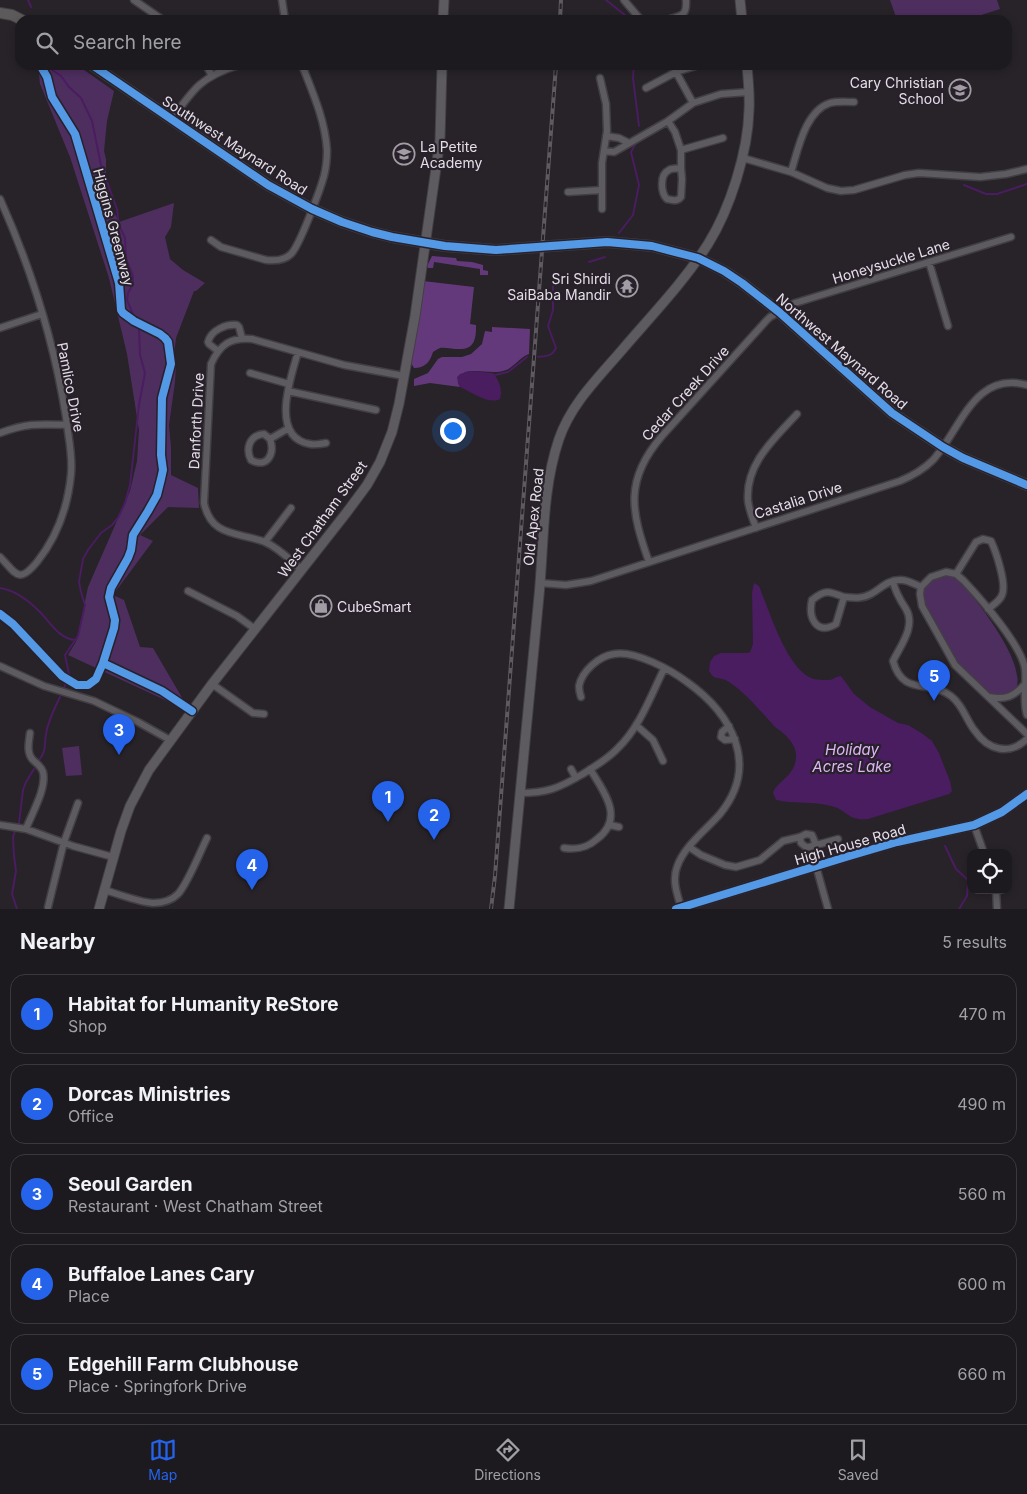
<!DOCTYPE html>
<html lang="en">
<head>
<meta charset="utf-8">
<style>
  :root { --surface:#1d1a1f; --page:#252328; --text:#f1f3f6; --muted:#a0a1a4; --line:#3b383d; --accent:#2563eb }
  body { margin:0; font-family:Inter,sans-serif; background:var(--page); color:var(--text) }
  .controls { position:absolute; right:15px; bottom:15px; display:grid; overflow:hidden; border-radius:10px; box-shadow:0 2px 8px #0003 }
  .controls button { width:45px; height:45px; display:grid; place-items:center; padding:0; border:0; border-bottom:1px solid var(--line); background:var(--surface); color:var(--text); font:25px sans-serif }
  .you { position:absolute; left:452px; top:430px; width:18px; height:18px; margin:-12px; border:4px solid #fff; border-radius:50%; background:#1a73e8; box-shadow:0 0 0 8px #1a73e833 }
  .badge { display:grid; place-items:center; width:32px; height:32px; border-radius:50%; background:var(--accent); color:#fff; font-size:16px; font-weight:700 }
  .pin { position:absolute; translate:-50% -41px; filter:drop-shadow(0 1px 2px #0008) }
  .pin::after { content:''; position:absolute; top:26px; width:18px; height:15px; background:inherit; clip-path:polygon(0 0,100% 0,50% 100%) }
  .list { margin:0; padding:0; list-style:none }
  h2 { display:flex; justify-content:space-between; align-items:center; height:65px; margin:0; padding:0 20px; font-size:21px }
  h2 small { font-size:16px; font-weight:400; color:var(--muted) }
  .list li { display:grid; grid-template-columns:32px 1fr auto; gap:15px; align-items:center; box-sizing:border-box; height:80px; margin:0 10px 10px; padding:0 10px; border:1px solid var(--line); border-radius:15px }
  .list b { display:block; font-size:19px; white-space:nowrap }
  .list p { margin:0; font-size:16px; white-space:nowrap; color:var(--muted) }
  .list em { font-size:16px; font-style:normal; color:var(--muted) }
  .icon { flex:none; width:28px; height:28px; fill:none; stroke:currentColor; stroke-width:2; stroke-linecap:round; stroke-linejoin:round }
  .map { position:relative; flex:none; width:1027px; height:909px; overflow:hidden }
  .search { position:absolute; background:var(--surface); box-shadow:0 2px 8px #0003; left:15px; right:15px; top:15px; height:55px; display:flex; align-items:center; gap:12px; box-sizing:border-box; padding:0 18px; border-radius:15px; color:var(--muted); font-size:19px }
  .sheet { height:515px; background:var(--surface) }
  nav { display:flex; justify-content:space-around; align-items:center; box-sizing:border-box; height:70px; border-top:1px solid var(--line); background:var(--surface); font-size:14px; color:var(--muted) }
  nav a { display:grid; justify-items:center; gap:2px }
  nav .on { color:var(--accent) }
  .map>svg:first-child { display:block }
  .green { fill:#4e2e5f }
  .forest { fill:#64397b }
  .water { fill:#4a1c60 }
  .lines { fill:none; stroke-linecap:round; stroke-linejoin:round }
  .stream { stroke:#4a1c60; stroke-width:2 }
  .street-casing { stroke:#423f44; stroke-width:9 }
  .secondary-casing { stroke:#423f44; stroke-width:11 }
  .primary-casing { stroke:#423f44; stroke-width:12 }
  .street { stroke:#5e5b60; stroke-width:6 }
  .secondary { stroke:#5e5b60; stroke-width:9 }
  .primary { stroke:#5c5a5a; stroke-width:10 }
  .rail-casing { stroke:#5e5a5f; stroke-width:4 }
  .rail { stroke:#28212b; stroke-width:2; stroke-dasharray:5.5; stroke-linecap:butt }
  .cycleway-casing { stroke:#28212b; stroke-width:11 }
  .cycleway { stroke:#5399e6; stroke-width:8 }
  .labels { text-anchor:middle; dominant-baseline:central; stroke-width:4.5; stroke-linejoin:round; paint-order:stroke }
  .poi-label { font-size:14px; fill:#e4dfe6; stroke:#28212b; text-anchor:end }
  .street-label { font-size:14px; fill:#e4dfe6; stroke:#28212b }
  .water-label { font-size:15px; font-style:italic; fill:#deb6f4; stroke:#28212b }
</style>
</head>
<body>
<div class="map">
<svg width="1027" height="909" viewBox="0 0 1027 909">
  <rect width="100%" height="100%" fill="#272329"/>
  <!-- green -->
  <path class="green" d="M890,0H997L1000,9L966,20H897Z
    M38,65H77L114,91L107,121L104,151L106,159V182L109,192L108,200L119,222L174,203L171,227L165,237L170,259L183,270L205,283L196,291H194L176,338L174,356L176,364L175,382L169,425L171,447V475L198,488L199,508L168,507L140,535L153,541L113,595L124,600L140,647L153,648L184,701L180,707L68,655L77,640L88,587L130,491L137,461L139,430L127,354L109,278L70,157L40,84Z
    M939,575H952L958,579C975,598 1027,662 1016,689C1008,697 997,697 987,693L961,668L953,657L926,611L922,598L926,584Z
    M79,746L82,775L66,776L62,748Z"/>
  <!-- forest -->
  <path class="forest" d="M432,256L456,258L457,261L472,262L483,265V270L488,271V275H480V269L434,262L433,268H428L427,266Z
    M423,281L474,287L470,324L476,325C476,330 476,337 474,341C468,355 449,346 440,348C437,349 435,351 433,352C430,362 425,368 414,368L411,363Z
    M492,327L530,329L529,354C520,357 514,367 506,370C493,375 479,369 465,372L458,383L460,387L430,383L414,386V379L428,373L438,359L442,357H462L471,354L482,344L485,331L492,332Z"/>
  <!-- water -->
  <path class="water" d="M470,371L493,373C499,380 503,390 500,399C489,405 471,392 460,387L458,383L457,377L460,374Z
    M754,583L759,586C769,610 786,667 811,678C815,680 825,680 830,680C834,679 837,676 841,676L854,694L870,707L898,723L908,725L923,734L932,741L939,753L950,781L952,791L949,794L933,799L868,819C847,821 848,810 831,806C813,801 794,804 776,800L773,793L774,790C778,784 785,779 790,773C804,754 792,738 775,727C761,712 747,694 729,682C721,676 715,682 709,671L710,662L714,656L721,653H748L750,652L753,644L752,593Z"/>
  <g class="lines">
    <!-- stream -->
    <path class="stream" d="M28,0L31,7
      M606,0L631,20
      M45,65L61,76L69,87L81,98L92,121L101,165L117,209L119,225L125,238L126,259L133,276V284L128,293L127,300L139,329L140,355L145,373L139,405L130,485L125,503L118,518L112,525L101,533L88,550L83,559L79,582L81,592L85,605L78,636L65,655L69,674L64,688
      M634,65L633,78L639,126
      M964,185L986,194H997L1027,184
      M619,233L633,215L639,185L631,152L636,143
      M589,262L605,257
      M538,357C548,356 552,356 556,348L548,326L553,310V273
      M495,375L508,372L527,357
      M0,588C15,590 29,601 40,612C50,622 60,640 76,640
      M39,760C47,750 44,745 46,734C48,721 54,709 60,697
      M19,823L23,790L26,782L34,769
      M15,831L13,837L14,856L16,871L12,894L17,909
      M945,846L956,869L968,880L967,896L959,909"/>
    <!-- street casing -->
    <g class="street-casing">
      <path id="street" d="M134,0L163,20
        M282,0L285,20
        M624,0L641,20
        M667,20C681,15 687,17 686,0
        M206,65L212,76
        M676,72L693,103
        M600,78L606,104L607,131L602,163V209
        M646,88L676,72L699,65
        M172,119C193,89 202,76 239,65
        M668,121L675,132L681,150V168L682,179L681,197C677,202 672,200 667,199C661,193 659,175 669,170C672,168 677,169 681,168
        M606,136L619,138L629,143
        M681,150L723,138
        M604,151L614,152L668,121L693,103L721,94L749,92
        M743,158L791,172L827,188L841,191L854,190L905,175L919,173L980,177L1006,174L1027,169
        M791,172C798,150 805,111 830,103C838,101 846,102 854,102
        M568,192L602,190
        M0,199C31,268 54,342 66,417C68,436 73,455 71,474C68,506 57,537 37,562C18,585 16,573 0,557
        M211,240L221,247L266,260C275,261 285,260 291,254C300,245 320,190 324,176C326,168 327,158 327,150C325,120 313,93 302,65
        M929,262L948,326
        M0,328L42,314
        M218,351L209,344L208,342C211,330 226,324 237,325L239,327L242,338
        M298,352C291,377 269,437 310,444C315,445 321,444 326,443
        M250,373L289,384
        M288,391L376,410
        M0,433C27,423 38,424 67,425
        M270,439C275,453 268,469 251,460C245,448 250,435 264,434L270,439L289,428
        M756,528C753,519 749,510 748,501C745,464 774,439 797,414
        M265,542L291,508
        M649,562C631,511 624,480 662,436L766,321L770,317L795,303L1011,237
        M302,570C290,560 279,548 265,542C238,532 211,537 204,503L211,364C220,344 231,337 252,339L344,365L404,376
        M956,574L976,542L983,539L991,541C996,552 1007,584 1002,595C1000,601 993,605 988,609
        M893,581C895,592 900,600 906,609C916,626 901,645 893,661C903,697 929,679 951,696C963,705 966,720 975,731C988,750 1009,756 1027,739
        M540,583L566,585L591,581L900,481C912,476 924,469 933,460C960,431 974,370 1027,385
        M188,591L237,616L255,629
        M844,597C829,591 825,589 812,600C808,617 816,636 836,624L844,597C854,598 862,599 871,594C880,589 888,580 899,580C907,579 914,584 921,587
        M0,666L44,686L94,701L138,722L170,740
        M212,684L253,713L264,714
        M581,697C580,694 579,689 579,686C582,671 599,656 614,654C635,650 671,670 687,682C732,714 760,765 720,814C706,830 684,846 677,867C672,880 677,894 681,907
        M989,697C1005,700 1014,697 1025,684
        M1027,715C1022,700 1027,685 1025,669C1022,646 981,599 964,581L956,574L946,572L931,577L921,587L920,594L922,606L955,665L1027,734
        M636,725L653,740L663,761
        M729,726L722,732L721,737L725,740L735,739
        M571,769L576,778
        M520,793C547,793 559,788 581,775C594,767 608,759 618,748C640,727 651,695 664,669
        M0,825L26,829L73,846L113,857
        M610,825L619,827
        M974,825L984,853
        M26,829C32,813 47,788 43,772C41,766 37,764 33,760C26,753 29,741 30,733
        M800,837L801,843L806,847H809L838,839
        M689,847L701,855L725,865L736,867L760,860L783,841L800,837L806,834L812,835L816,845
        M564,848C577,850 587,848 597,839C625,818 604,792 590,769
        M816,866L828,909
        M104,890C119,894 138,902 153,903C162,903 172,900 178,894C188,883 200,852 207,838
        M996,890L997,909
        M48,907L64,842L78,803"/>
    </g>
    <!-- secondary casing -->
    <g class="secondary-casing">
      <path id="secondary" d="M740,0L742,20
        M443,20L444,0
        M99,909L121,831L130,806L149,770L212,684L347,512L367,485L380,462L392,432L399,404L415,316L440,140L442,65
        M509,909C519,805 529,701 539,596C544,544 542,489 559,439C571,404 598,378 622,350C651,316 684,282 708,244C730,209 748,152 749,110C750,95 748,80 747,65
        M676,909L846,857L897,842L974,825L1002,812L1027,794"/>
    </g>
    <!-- primary casing -->
    <g class="primary-casing">
      <path id="primary" d="M0,13L12,15L22,20
        M92,65L268,185L312,209L342,222L372,232L392,237L445,246L496,250L607,242L652,246L698,258L724,271L742,283L779,312L892,413L943,447L963,458L1027,485"/>
    </g>
    <!-- street -->
    <use href="#street" class="street"/>
    <!-- secondary -->
    <use href="#secondary" class="secondary"/>
    <!-- primary -->
    <use href="#primary" class="primary"/>
    <!-- rail casing -->
    <g class="rail-casing">
      <path id="rail" d="M560,20L561,0
        M491,909L495,876L556,65"/>
    </g>
    <!-- rail -->
    <use href="#rail" class="rail"/>
    <!-- cycleway casing -->
    <g class="cycleway-casing">
      <path id="cycleway" d="M92,65L268,185L312,209L342,222L372,232L392,237L445,246L496,250L607,242L652,246L698,258L724,271L742,283L779,312L892,413L943,447L963,458L1027,485
        M0,614L13,624L62,676L77,685H88L96,679L103,663L114,628L115,620L109,597L111,588L128,558L131,550L133,535L148,511L157,495L161,479L163,470L161,455L162,398L171,364L168,342L165,338L160,334L134,321L123,313L121,310L119,283L75,134L52,97L47,77L40,65
        M103,663L162,691L192,711
        M676,909L846,857L897,842L974,825L1002,812L1027,794"/>
    </g>
    <!-- cycleway -->
    <use href="#cycleway" class="cycleway"/>
  </g>
  <!-- icons -->
  <defs>
    <g id="school-ring" transform="scale(1.125)"><circle r="9.5" fill="#28212b" stroke="#a29da4" stroke-width="1.5"/><path d="M0-5L7-2L0 1L-7-2ZM-4 1L0 2.5L4 1V4Q0 6-4 4Z" fill="#a29da4"/></g>
    <g id="temple-ring" transform="scale(1.125)"><circle r="9.5" fill="#28212b" stroke="#a29da4" stroke-width="1.5"/><path d="M0-6L5-2H3V0L6.5 2.5H4V6H1.5V3h-3V6H-4V2.5H-6.5L-3 0V-2H-5Z" fill="#a29da4"/></g>
    <g id="shop-ring" transform="scale(1.125)"><circle r="9.5" fill="#28212b" stroke="#a29da4" stroke-width="1.5"/><path d="M-5-2.5h2.3a2.7 3.5 0 0 1 5.4 0H5L5.5 6h-11ZM-1.5-2.5h3a1.5 2.3 0 0 0-3 0Z" fill="#a29da4"/></g>
  </defs>
  <g fill-rule="evenodd">
    <use href="#school-ring" x="960" y="90"/>
    <use href="#school-ring" x="404" y="154"/>
    <use href="#temple-ring" x="627" y="286"/>
    <use href="#shop-ring" x="321" y="606"/>
  </g>
  <g class="labels">
    <!-- poi labels -->
    <g class="poi-label">
      <text x="944" y="82">Cary Christian<tspan x="944" dy="16">School</tspan></text>
      <text x="420" y="146" text-anchor="start">La Petite<tspan x="420" dy="16">Academy</tspan></text>
      <text x="611" y="278">Sri Shirdi<tspan x="611" dy="16">SaiBaba Mandir</tspan></text>
      <text x="337" y="606" text-anchor="start">CubeSmart</text>
    </g>
    <!-- street labels -->
    <g class="street-label">
      <text transform="translate(235 145) rotate(33)">Southwest Maynard Road</text>
      <text transform="translate(114 227) rotate(75)">Higgins Greenway</text>
      <text transform="translate(891 261) rotate(-17)">Honeysuckle Lane</text>
      <text transform="translate(842 351) rotate(41)">Northwest Maynard Road</text>
      <text transform="translate(71 387) rotate(79)">Pamlico Drive</text>
      <text transform="translate(685 393) rotate(-48)">Cedar Creek Drive</text>
      <text transform="translate(196 421) rotate(-87)">Danforth Drive</text>
      <text transform="translate(798 500) rotate(-18)">Castalia Drive</text>
      <text transform="translate(533 517) rotate(-84)">Old Apex Road</text>
      <text transform="translate(322 519) rotate(-54)">West Chatham Street</text>
      <text transform="translate(850 844) rotate(-16)">High House Road</text>
    </g>
    <!-- water labels -->
    <g class="water-label">
      <text x="852" y="749">Holiday<tspan x="852" dy="17">Acres Lake</tspan></text>
    </g>
  </g>
</svg>
<div class="controls">
<button><svg class="icon" aria-label="locate" viewBox="0 0 24 24"><circle cx="12" cy="12" r="6"/><path d="M12 2v4M12 18v4M2 12h4M18 12h4"/></svg></button>
</div>
<div class="you"></div>
<div class="pin badge" style="left:388px;top:822px">1</div>
<div class="pin badge" style="left:434px;top:840px">2</div>
<div class="pin badge" style="left:119px;top:755px">3</div>
<div class="pin badge" style="left:252px;top:890px">4</div>
<div class="pin badge" style="left:934px;top:701px">5</div>
<div class="search"><svg class="icon" aria-label="search" viewBox="0 0 24 24"><circle cx="10" cy="10" r="6"/><path d="M15 15l6 6"/></svg>Search here</div>
</div>
<section class="sheet">
<h2>Nearby<small>5 results</small></h2>
<ul class="list">
<li><span class="badge">1</span><div><b>Habitat for Humanity ReStore</b><p>Shop</p></div><em>470 m</em></li>
<li><span class="badge">2</span><div><b>Dorcas Ministries</b><p>Office</p></div><em>490 m</em></li>
<li><span class="badge">3</span><div><b>Seoul Garden</b><p>Restaurant · West Chatham Street</p></div><em>560 m</em></li>
<li><span class="badge">4</span><div><b>Buffaloe Lanes Cary</b><p>Place</p></div><em>600 m</em></li>
<li><span class="badge">5</span><div><b>Edgehill Farm Clubhouse</b><p>Place · Springfork Drive</p></div><em>660 m</em></li>
</ul>
</section>
<nav>
<a class="on"><svg class="icon" aria-label="map" viewBox="0 0 24 24"><path d="M3 6l6-2 6 2 6-2v14l-6 2-6-2-6 2zM9 4v14M15 6v14"/></svg>Map</a>
<a><svg class="icon" aria-label="directions" viewBox="0 0 24 24"><path d="M12 3l9 9-9 9-9-9zM9 14v-3h6M13 9l2 2-2 2"/></svg>Directions</a>
<a><svg class="icon" aria-label="saved" viewBox="0 0 24 24"><path d="M7 4h10v16l-5-4-5 4z"/></svg>Saved</a>
</nav>
</body>
</html>
